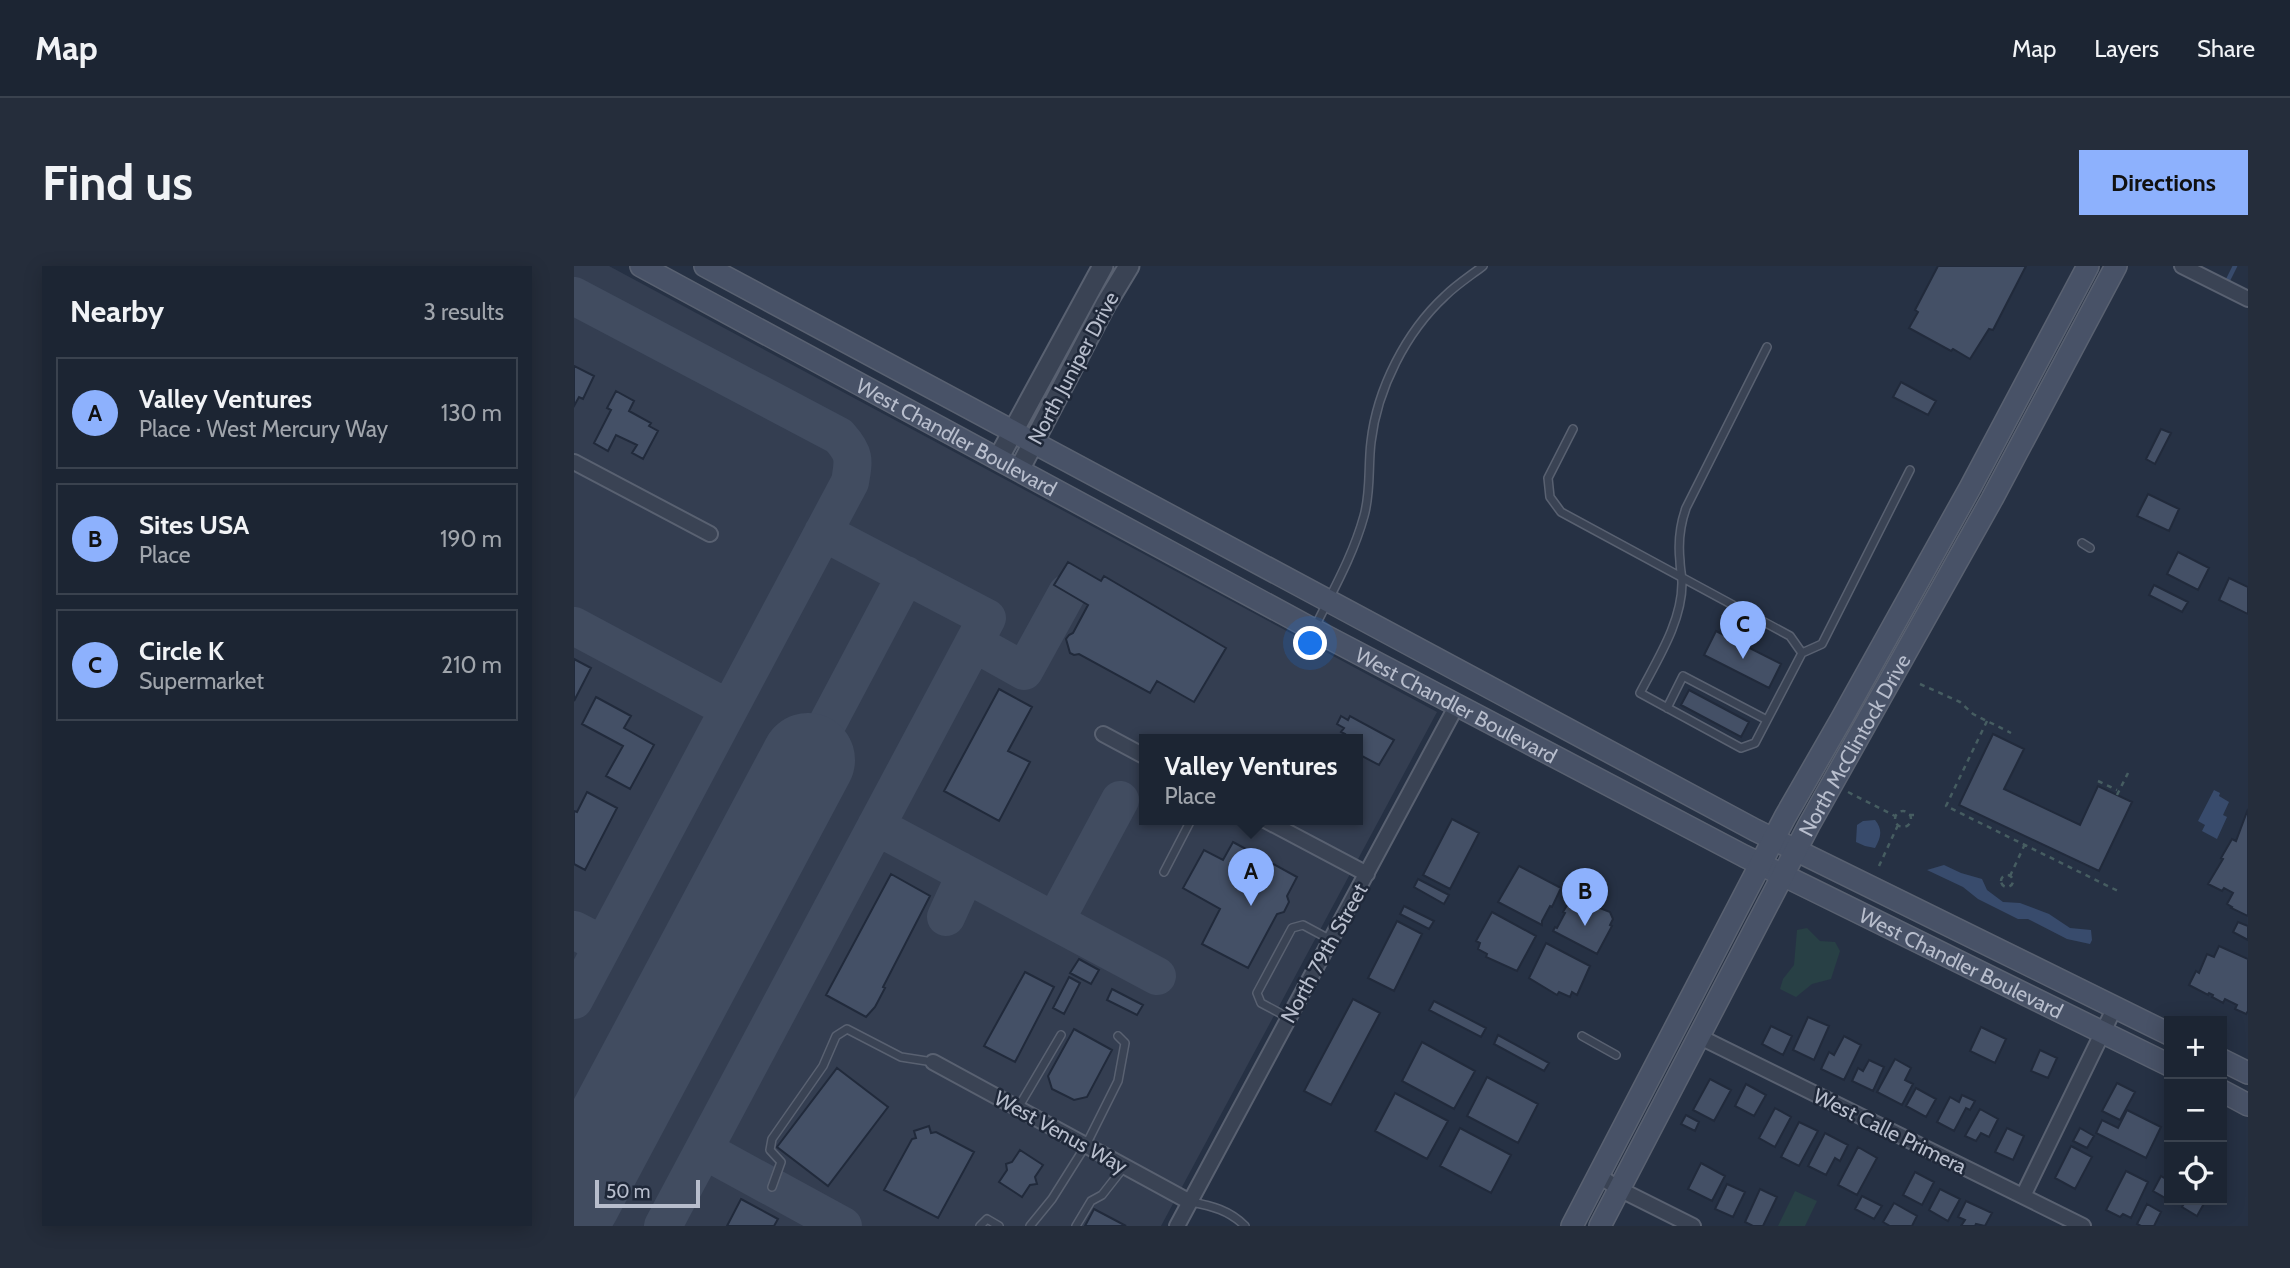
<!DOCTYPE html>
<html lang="en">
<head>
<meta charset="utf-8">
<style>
  :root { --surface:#1c2533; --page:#252d3b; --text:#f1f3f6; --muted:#a0a5ac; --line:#3a424e; --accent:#8db1fd }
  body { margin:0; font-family:Cabin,sans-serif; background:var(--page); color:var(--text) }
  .controls { position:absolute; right:21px; bottom:21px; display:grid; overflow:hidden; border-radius:0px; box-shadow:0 4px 18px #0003 }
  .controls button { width:63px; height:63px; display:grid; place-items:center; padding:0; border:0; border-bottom:2px solid var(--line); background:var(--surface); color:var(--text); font:35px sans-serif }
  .scale { position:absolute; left:21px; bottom:18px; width:105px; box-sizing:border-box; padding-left:7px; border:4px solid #b8becd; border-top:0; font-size:19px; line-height:24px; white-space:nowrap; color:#b8becd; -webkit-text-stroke:5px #1f2839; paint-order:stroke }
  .you { position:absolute; left:737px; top:378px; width:24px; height:24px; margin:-18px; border:5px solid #fff; border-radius:50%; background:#1a73e8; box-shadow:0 0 0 10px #1a73e833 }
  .badge { display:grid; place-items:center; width:46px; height:46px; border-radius:50%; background:var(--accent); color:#111; font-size:23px; font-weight:700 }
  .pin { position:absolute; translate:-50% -58px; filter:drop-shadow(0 2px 4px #0008) }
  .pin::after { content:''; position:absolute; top:37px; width:24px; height:21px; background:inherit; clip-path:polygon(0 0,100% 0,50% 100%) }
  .popup { position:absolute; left:565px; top:468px; width:224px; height:91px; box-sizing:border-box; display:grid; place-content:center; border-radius:0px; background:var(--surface); filter:drop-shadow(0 2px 5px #0005); font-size:23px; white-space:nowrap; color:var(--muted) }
  .popup b { font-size:26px; color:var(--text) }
  .popup::after { content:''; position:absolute; left:50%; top:100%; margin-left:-14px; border:14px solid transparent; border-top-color:var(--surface) }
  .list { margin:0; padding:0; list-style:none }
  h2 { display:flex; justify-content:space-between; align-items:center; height:91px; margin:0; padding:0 28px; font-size:30px }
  h2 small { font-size:23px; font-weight:400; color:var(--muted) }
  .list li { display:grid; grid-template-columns:46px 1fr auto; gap:21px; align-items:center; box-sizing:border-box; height:112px; margin:0 14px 14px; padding:0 14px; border:2px solid var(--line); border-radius:0px }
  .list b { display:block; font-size:26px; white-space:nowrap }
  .list p { margin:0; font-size:23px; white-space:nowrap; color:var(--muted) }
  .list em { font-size:23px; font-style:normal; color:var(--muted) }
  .icon { flex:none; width:38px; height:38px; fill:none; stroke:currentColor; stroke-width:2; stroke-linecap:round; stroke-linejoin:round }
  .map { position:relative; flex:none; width:1674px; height:960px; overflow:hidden; border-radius:0px }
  header { display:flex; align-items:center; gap:42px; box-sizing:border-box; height:98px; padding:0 35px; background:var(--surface); border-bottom:2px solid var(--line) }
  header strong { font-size:33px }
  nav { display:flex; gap:38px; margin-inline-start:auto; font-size:24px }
  .intro { display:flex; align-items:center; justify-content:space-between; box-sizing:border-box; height:168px; padding:0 42px }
  h1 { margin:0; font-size:49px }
  .button { padding:18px 32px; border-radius:0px; background:var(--accent); color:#111; font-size:24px; font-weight:700 }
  main { display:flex; gap:42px; padding:0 42px }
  aside { flex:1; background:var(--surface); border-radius:0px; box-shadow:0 4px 18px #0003 }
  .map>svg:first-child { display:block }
  .airport { fill:#343e51; fill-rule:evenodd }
  .green { fill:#284045 }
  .water { fill:#384b6c }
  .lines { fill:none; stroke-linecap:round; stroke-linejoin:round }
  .stream { stroke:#384b6c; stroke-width:4.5 }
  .taxiway { stroke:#414c60; stroke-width:38 }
  .runway { stroke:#414c60; stroke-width:94 }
  .building { fill:#445066; stroke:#212a3b; stroke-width:2 }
  .service-casing { stroke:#596171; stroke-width:10 }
  .minor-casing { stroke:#596171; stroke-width:18 }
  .tertiary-casing { stroke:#596171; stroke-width:23 }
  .secondary-casing { stroke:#596171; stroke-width:24 }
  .path { stroke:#465d61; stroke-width:2.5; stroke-dasharray:5 5; stroke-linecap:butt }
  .service { stroke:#3a4354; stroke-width:7 }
  .minor { stroke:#3a4354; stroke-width:14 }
  .tertiary { stroke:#3a4354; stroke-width:19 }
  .secondary { stroke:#485267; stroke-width:21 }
  .labels { text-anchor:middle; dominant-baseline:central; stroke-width:5; stroke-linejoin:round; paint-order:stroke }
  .street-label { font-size:21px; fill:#b8becd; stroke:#1f2839 }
</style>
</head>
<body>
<header>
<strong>Map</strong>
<nav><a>Map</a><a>Layers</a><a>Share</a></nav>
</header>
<div class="intro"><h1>Find us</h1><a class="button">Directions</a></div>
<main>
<aside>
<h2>Nearby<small>3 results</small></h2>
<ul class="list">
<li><span class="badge">A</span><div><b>Valley Ventures</b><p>Place · West Mercury Way</p></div><em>130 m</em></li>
<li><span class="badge">B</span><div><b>Sites USA</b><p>Place</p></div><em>190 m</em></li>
<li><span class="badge">C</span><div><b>Circle K</b><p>Supermarket</p></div><em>210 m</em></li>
</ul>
</aside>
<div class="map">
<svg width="1674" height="960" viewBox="0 0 1674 960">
  <rect width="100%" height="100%" fill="#263144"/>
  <!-- airport -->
  <path class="airport" d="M0,0H35L863,446L587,960H0ZM570,474H784V554H570Z"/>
  <!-- green -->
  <path class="green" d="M1233,662L1246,675L1261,676L1266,685L1257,713L1238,718L1222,731L1206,723L1209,713L1220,699L1223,664Z
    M1221,925L1243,935L1231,960H1204Z"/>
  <!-- water -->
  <path class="water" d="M1640,524L1646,527L1645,530L1655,536L1649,549L1653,551L1643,573L1628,565L1631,559L1624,555Z
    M1301,554C1309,564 1307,571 1301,582L1291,580L1282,576L1283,559L1289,555Z
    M1370,599L1387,607L1408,613L1413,624L1429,636L1446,637L1475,648L1496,662L1517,664L1518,674L1516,678L1493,673L1454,653H1444L1404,633L1389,621L1353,604Z"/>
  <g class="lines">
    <!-- stream -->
    <path class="stream" d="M1652,18L1661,0"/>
    <!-- taxiway -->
    <path class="taxiway" d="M0,30L265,170C281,188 280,193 276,216L0,734
      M0,360L155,443
      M400,377L450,405L493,327
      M234,494L332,309
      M302,560L583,710
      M372,651L388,616L385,604
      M481,655L546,534
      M0,664L29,679
      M130,884L269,960
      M89,960L413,352L249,266"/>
    <!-- runway -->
    <path class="runway" d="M0,933L234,494"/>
  </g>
  <!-- building -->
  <path class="building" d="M1364,0H1452L1419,64L1415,63L1396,93L1379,83L1377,85L1335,62L1344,46L1341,44Z
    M0,100L20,110L9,133L5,131L0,140Z
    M1327,116L1362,135L1354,149L1319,131Z
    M42,125L60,135L55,145L77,157L75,160L84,165L69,193L58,187L63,179L42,169L34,185L20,177L37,144L33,142Z
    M1587,163L1597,167L1581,198L1572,193Z
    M1574,228L1605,243L1595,265L1563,250Z
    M1604,286L1635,302L1624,324L1593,308Z
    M494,296L527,315L530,310L652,382L620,436L583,415L576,427L505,388L500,389L496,387L492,373L495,369L499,367L514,339L480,319Z
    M1655,312L1674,321V348L1645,334Z
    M1580,319L1614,336L1608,346L1575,329Z
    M1142,365L1207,398L1195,422L1130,389Z
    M0,393L17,402L0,435Z
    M425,423L458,441L434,485L456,496L425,555L370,525Z
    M1115,424L1175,456L1167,471L1107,439Z
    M22,431L57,450L50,462L80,479L56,523L32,510L49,480L8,458Z
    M767,450L774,454L776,450L820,474L805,499L784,488V474H768L771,468L767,466L770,462L763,458Z
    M1419,468L1450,483L1430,523L1506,559L1524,520L1558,536L1525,605L1385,539Z
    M13,526L43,542L11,604L0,598V545L3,546Z
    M1674,543V650L1657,642L1658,641L1653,638L1659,627L1650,622L1648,625L1634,618L1649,593L1647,592L1658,573L1662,575Z
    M878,553L905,567L876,623L849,609Z
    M659,576L723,611L713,630L715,636L710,646L703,648L674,702L628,678L646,643L609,622L630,584L649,594Z
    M945,600L987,622L978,641L976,640L968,655V659L924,636Z
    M317,608L356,630L309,721L311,722L301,741L292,751L252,729Z
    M844,613L875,629L870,638L840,621Z
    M998,631L1036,646L1039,653L1036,659L1038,660L1023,688L979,665L981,661L983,662L991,647L989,646Z
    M830,640L860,655L855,663L826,648Z
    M918,646L962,670L943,705L912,691L913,688L904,683L906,677L902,675Z
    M823,655L848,668L820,725L794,712Z
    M1664,656L1674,660V674L1659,666Z
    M972,677L1016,700L1003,729L998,726L996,731L985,726L983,729L955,712Z
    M1645,680L1674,693V745L1672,748L1661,743L1663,739L1651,733L1649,737L1638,731L1639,729L1635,727L1634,729L1615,719L1622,705L1625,707L1633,688L1640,691Z
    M505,693L525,704L517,718L496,707Z
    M451,706L480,721L441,796L410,780Z
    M495,711L506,717L490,748L479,742Z
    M538,723L569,739L563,749L533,734Z
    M779,733L806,747L757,839L730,825Z
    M860,735L912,762L907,771L855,744Z
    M1234,751L1255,760L1240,794L1219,784Z
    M1197,760L1218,770L1209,789L1188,778Z
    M1407,761L1432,773L1421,797L1396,785Z
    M500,763L538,784L513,831L500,834L478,823L474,810Z
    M924,769L975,797L970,805L920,778Z
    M1270,770L1287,779L1270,814L1247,803L1255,786L1260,789Z
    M848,776L901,805L880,843L828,815Z
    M1466,784L1483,792L1474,812L1457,805Z
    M1321,793L1337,802L1331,814L1339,818L1328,839L1303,826Z
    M1295,794L1310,801L1299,825L1278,815L1284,802L1289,805Z
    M263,802L314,841L254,920L203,881Z
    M913,811L964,838L944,877L893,850Z
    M1136,813L1157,824L1140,855L1119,844Z
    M1543,817L1561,826L1546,854L1528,845Z
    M1172,818L1192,829L1180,850L1161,840Z
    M1342,822L1362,833L1352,851L1332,840Z
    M821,827L874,855L853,893L801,865Z
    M1388,829L1401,835L1396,844L1392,842L1380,865L1363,856L1376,831L1385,836Z
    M1201,842L1217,851L1201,881L1185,872Z
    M1406,843L1424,853L1415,871L1407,867L1402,875L1391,870Z
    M1553,844L1587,861L1572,892L1522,867L1528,854L1544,862Z
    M1112,849L1125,856L1121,865L1107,858Z
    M1225,856L1244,865L1225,900L1207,891Z
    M355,860L357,867L362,866L400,886L364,952L310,924L338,873L342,872L340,865Z
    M886,862L937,889L917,927L866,900Z
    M1433,862L1450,870L1439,894L1421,886Z
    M1506,862L1520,870L1513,882L1499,875Z
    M1251,867L1274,879L1266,895L1261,892L1252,909L1234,900Z
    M1497,880L1518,891L1501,923L1481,912Z
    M1284,881L1303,892L1283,929L1264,919Z
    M446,884L469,899L461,911L463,918L456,919L448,931L425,916L433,904L432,898L438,896Z
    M1127,897L1151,910L1138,935L1114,923Z
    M1552,905L1574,916L1557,952L1549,948L1546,951L1532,944Z
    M1341,906L1360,916L1348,939L1329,929Z
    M1587,910L1595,915V934L1579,925Z
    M1153,918L1171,926L1159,951L1141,943Z
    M1186,923L1203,931L1189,960H1179L1171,956Z
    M1366,923L1386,933L1374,955L1355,944Z
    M1288,930L1308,940L1300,953L1281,943Z
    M167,933L204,953L200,960H153Z
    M1612,934H1632L1623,950L1608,941Z
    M1392,935L1418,947L1411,960L1402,958L1401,960H1387L1391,954L1384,951Z
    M1320,937L1343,950L1338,960H1316L1309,956Z
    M1573,938L1587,946L1580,960H1567L1563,958Z
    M520,943L552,960H511Z"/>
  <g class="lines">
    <!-- service casing -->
    <g class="service-casing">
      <path id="service" d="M999,163L974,212L976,231L987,246L1216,370L1228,387
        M1508,277L1516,282
        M740,363C758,326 779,290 790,250C797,226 794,200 797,176C803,123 832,66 871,30C882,19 896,10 909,0
        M1093,442L1109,410L1193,454L1228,387L1248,378L1336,204
        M1193,454L1181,477L1167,482L1066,427C1083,394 1108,356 1108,317C1108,310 1106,302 1106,295C1104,277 1106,259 1112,242L1193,81
        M590,606L617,554
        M715,752L687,737L683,727L718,662L729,659L757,674
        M1008,770L1042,789
        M444,842L487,769
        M198,921L207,896L196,884L198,873L249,800L262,770L273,763L327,791L359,796
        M617,936C638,940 655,944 671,960
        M406,960L413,953L425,960
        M456,960L478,933L512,879L544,815L551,777L544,770
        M502,960L517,935L528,929L550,901"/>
    </g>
    <!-- minor casing -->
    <g class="minor-casing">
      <path id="minor" d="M1608,0L1674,33
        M0,196L136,268
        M529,468L570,490
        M691,554L793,608
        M1124,770L1509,960
        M359,796L616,936
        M1024,909L1045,923L1119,960
        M1449,930L1541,741
        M603,960L883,439"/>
    </g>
    <!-- tertiary casing -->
    <g class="tertiary-casing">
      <path id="tertiary" d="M424,193L529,0
        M445,204L532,38L555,0"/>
    </g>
    <!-- secondary casing -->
    <g class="secondary-casing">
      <g id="secondary">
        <path id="s1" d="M67,0L740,364L1170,590L1595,799"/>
        <path d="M131,0L1181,564L1595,768"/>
        <path d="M1648,794L1674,807"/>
        <path d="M1648,825L1674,839"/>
        <path d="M998,960L1211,551L1268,452L1396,222L1514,0"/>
        <path id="s2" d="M1026,960L1235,559L1418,233L1542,0"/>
      </g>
    </g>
    <!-- path -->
    <path class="path" d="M1346,418L1386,436L1399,448L1437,467
      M1413,455L1372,540L1546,626
      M1524,515L1543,524
      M1274,526L1321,550
      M1543,529L1554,507
      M1321 553a8 8 0 1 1 16 0a8 8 0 1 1-16 0Z
      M1335,549H1343
      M1305,600L1324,559
      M1427 615a6 6 0 1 1 12 0a6 6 0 1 1-12 0Z
      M1436,610L1451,578"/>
    <!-- service -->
    <use href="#service" class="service"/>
    <!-- minor -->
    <use href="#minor" class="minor"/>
    <!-- tertiary -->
    <use href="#tertiary" class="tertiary"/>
    <!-- secondary -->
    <use href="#secondary" class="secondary"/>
  </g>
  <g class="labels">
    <!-- street labels -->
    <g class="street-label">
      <text transform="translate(499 102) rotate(-62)">North Juniper Drive</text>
      <text stroke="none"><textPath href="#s1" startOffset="359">West Chandler Boulevard</textPath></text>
      <text stroke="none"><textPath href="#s1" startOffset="926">West Chandler Boulevard</textPath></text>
      <text stroke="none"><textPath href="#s2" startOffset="544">North McClintock Drive</textPath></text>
      <text transform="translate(750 687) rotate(-61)">North 79th Street</text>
      <text stroke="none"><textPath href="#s1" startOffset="1493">West Chandler Boulevard</textPath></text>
      <text transform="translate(1316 865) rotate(26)">West Calle Primera</text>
      <text transform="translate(487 866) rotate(29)">West Venus Way</text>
    </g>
  </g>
</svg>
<div class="controls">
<button>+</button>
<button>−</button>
<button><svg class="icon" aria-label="locate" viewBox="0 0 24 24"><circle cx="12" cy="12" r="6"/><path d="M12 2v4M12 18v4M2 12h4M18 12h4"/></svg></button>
</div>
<div class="scale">50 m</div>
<div class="you"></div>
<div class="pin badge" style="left:677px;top:640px">A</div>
<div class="popup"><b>Valley Ventures</b>Place</div>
<div class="pin badge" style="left:1011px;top:660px">B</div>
<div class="pin badge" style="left:1169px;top:393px">C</div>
</div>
</main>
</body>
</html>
